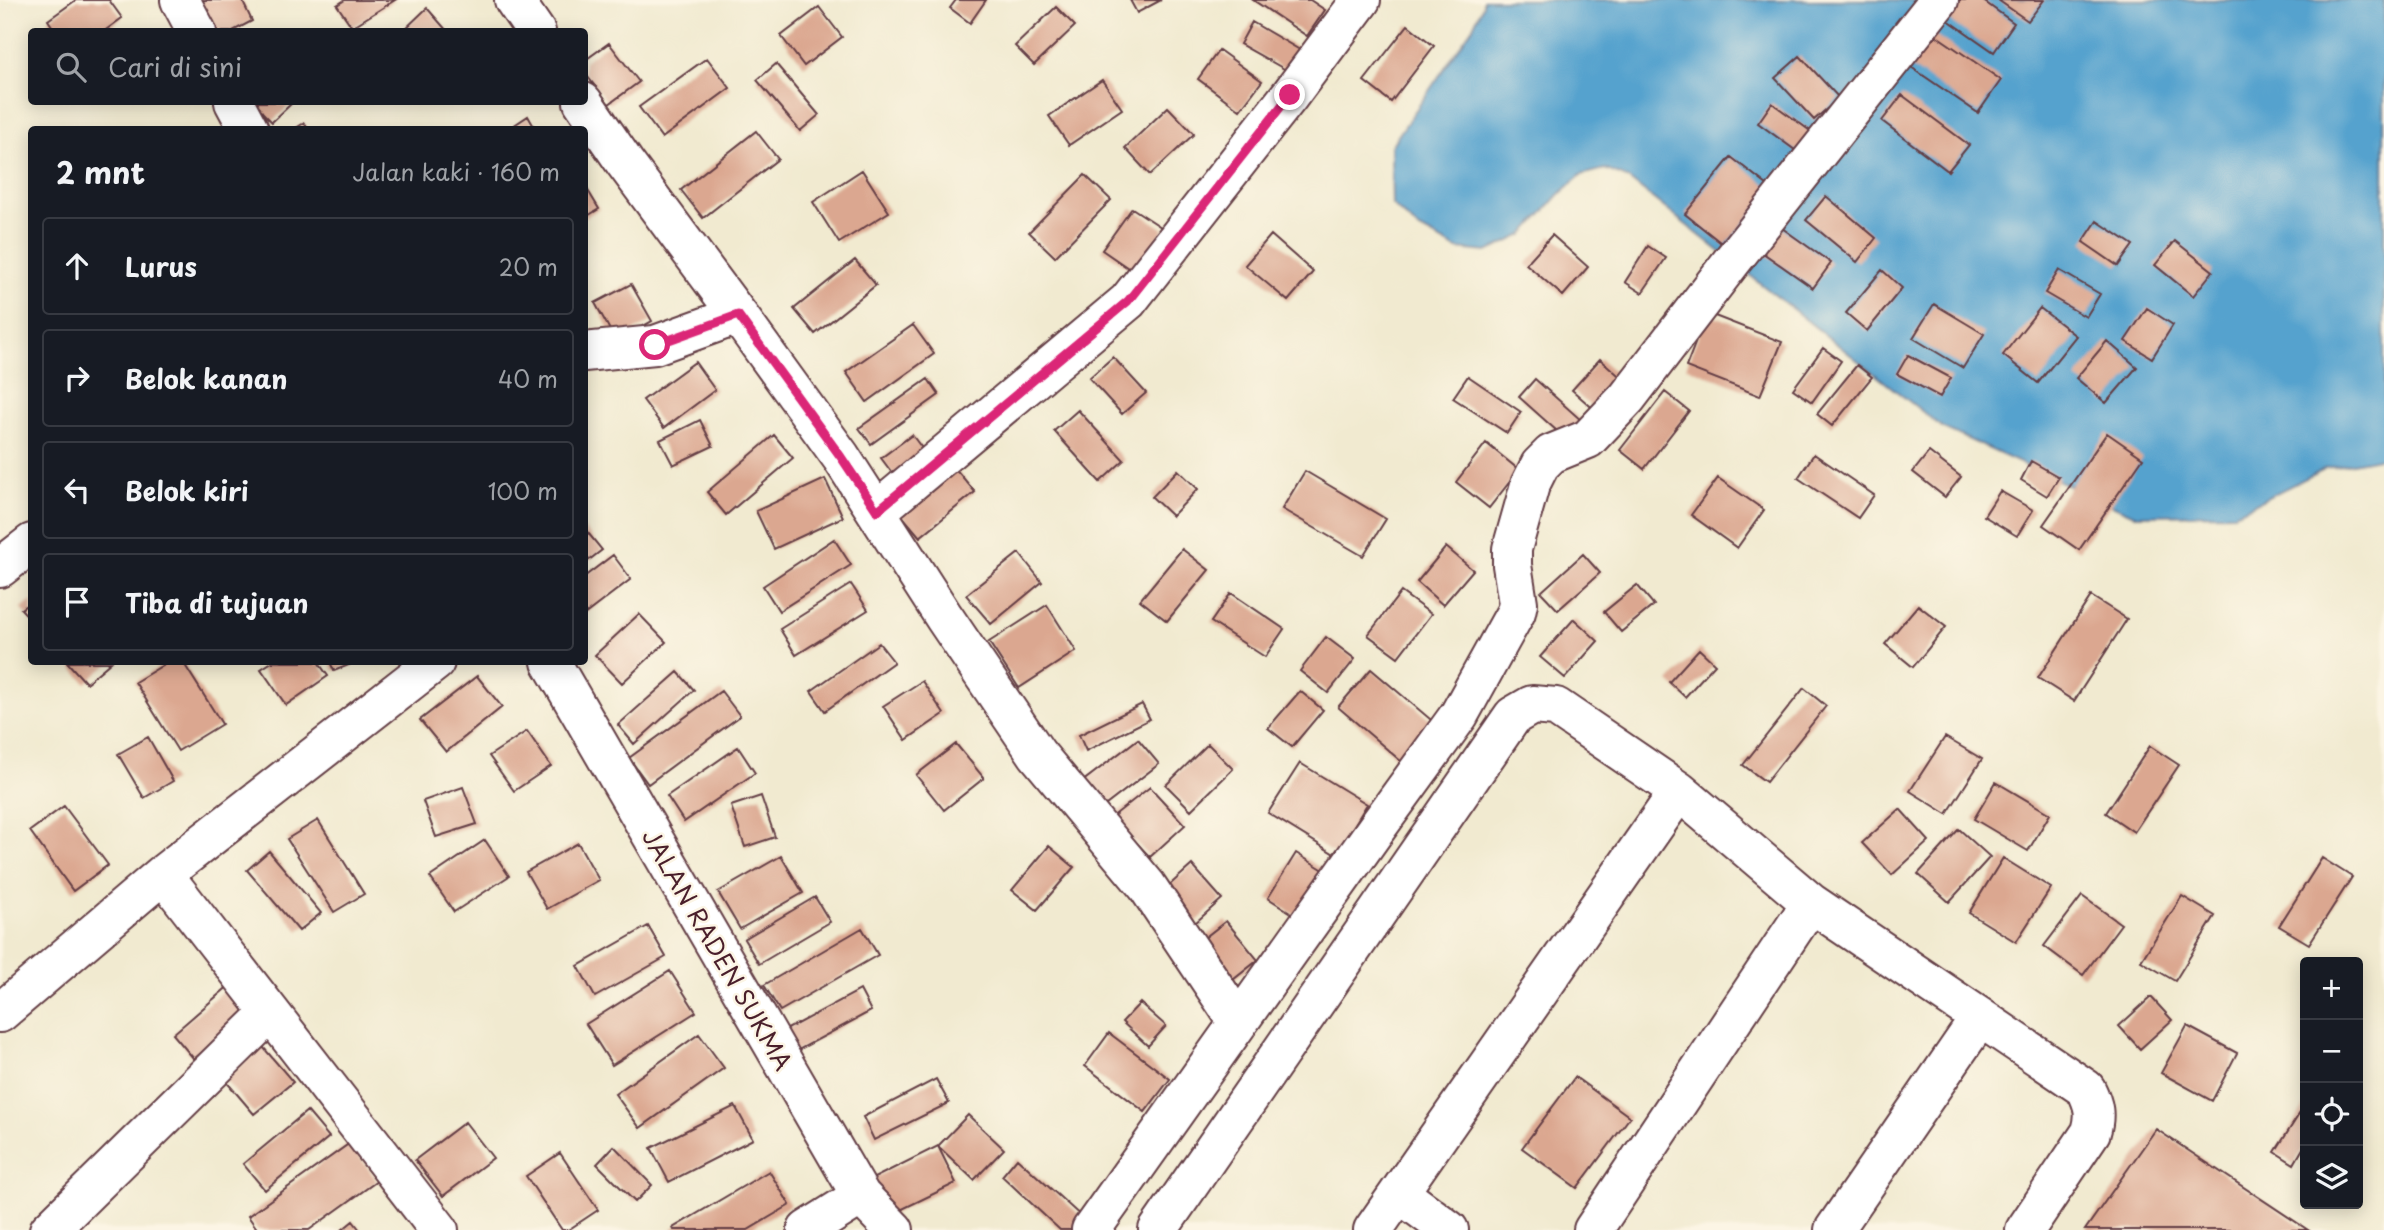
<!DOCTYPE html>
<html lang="id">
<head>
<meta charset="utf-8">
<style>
  :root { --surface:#171b24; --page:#242831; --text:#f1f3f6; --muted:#9ea1a6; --line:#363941 }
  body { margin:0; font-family:"Playpen Sans",sans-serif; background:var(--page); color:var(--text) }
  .controls { position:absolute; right:21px; bottom:21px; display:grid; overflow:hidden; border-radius:7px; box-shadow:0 4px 18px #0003 }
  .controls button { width:63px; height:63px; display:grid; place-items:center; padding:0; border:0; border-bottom:2px solid var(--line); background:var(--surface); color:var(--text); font:35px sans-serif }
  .stop { position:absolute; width:21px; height:21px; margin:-16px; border:5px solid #db2777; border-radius:50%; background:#fff }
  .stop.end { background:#db2777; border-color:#fff; box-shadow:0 2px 7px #0008 }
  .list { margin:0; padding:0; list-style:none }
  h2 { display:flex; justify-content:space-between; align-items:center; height:91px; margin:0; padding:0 28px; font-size:30px }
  h2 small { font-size:23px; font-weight:400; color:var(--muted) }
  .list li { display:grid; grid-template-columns:46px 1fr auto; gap:21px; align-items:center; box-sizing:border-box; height:98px; margin:0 14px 14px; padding:0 14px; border:2px solid var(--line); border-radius:7px }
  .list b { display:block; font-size:26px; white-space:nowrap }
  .list em { font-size:23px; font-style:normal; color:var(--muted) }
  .icon { flex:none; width:38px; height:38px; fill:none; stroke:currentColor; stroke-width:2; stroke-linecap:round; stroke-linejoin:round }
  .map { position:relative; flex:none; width:2384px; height:1230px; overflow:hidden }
  .search { position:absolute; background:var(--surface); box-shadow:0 4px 18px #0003; left:28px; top:28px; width:560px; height:77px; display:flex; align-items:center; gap:18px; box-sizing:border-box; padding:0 24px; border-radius:7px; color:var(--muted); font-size:26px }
  .panel { position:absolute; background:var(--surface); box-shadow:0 4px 18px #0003; left:28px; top:126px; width:560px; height:539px; border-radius:7px }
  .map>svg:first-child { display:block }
  .water { fill:#55a2ce; stroke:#50607c; stroke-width:2 }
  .building { fill:#dba790 }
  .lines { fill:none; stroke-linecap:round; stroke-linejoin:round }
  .minor-casing { stroke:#633d44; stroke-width:42 }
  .minor { stroke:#fff; stroke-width:38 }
  .route { stroke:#db2777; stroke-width:9 }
  .labels { text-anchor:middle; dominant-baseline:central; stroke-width:5; stroke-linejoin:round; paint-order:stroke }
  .street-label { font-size:24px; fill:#4a1f2b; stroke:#fcf5e5 }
</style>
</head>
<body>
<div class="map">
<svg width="2384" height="1230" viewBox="0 0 2384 1230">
  <rect width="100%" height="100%" fill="#fcf5e5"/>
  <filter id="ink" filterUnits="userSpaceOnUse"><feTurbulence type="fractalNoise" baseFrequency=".0143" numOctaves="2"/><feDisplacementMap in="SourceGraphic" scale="14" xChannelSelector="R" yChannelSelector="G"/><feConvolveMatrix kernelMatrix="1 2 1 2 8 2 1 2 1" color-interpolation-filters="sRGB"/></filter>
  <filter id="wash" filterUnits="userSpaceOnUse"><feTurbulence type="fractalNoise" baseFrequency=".00686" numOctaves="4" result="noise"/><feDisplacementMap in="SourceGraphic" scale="28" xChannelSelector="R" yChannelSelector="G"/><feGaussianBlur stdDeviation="1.57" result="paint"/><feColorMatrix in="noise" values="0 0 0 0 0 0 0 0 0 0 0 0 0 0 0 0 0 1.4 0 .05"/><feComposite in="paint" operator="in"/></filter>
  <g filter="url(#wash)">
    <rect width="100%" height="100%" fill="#f1ead0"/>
    <!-- water -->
    <path class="water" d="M1483,0H2384V457L2326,468L2234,514L2134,515L1943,428L1627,178L1605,169L1581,175L1560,194L1523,235L1487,252L1457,249L1418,228L1392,205L1391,146L1473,27L1483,5Z"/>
    <g id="blocks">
      <!-- building -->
      <path class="building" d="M76,0H109L122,18L103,32H56L48,20Z
        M201,0H242L252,21L231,32H203Z
        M345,0H395L352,27L337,5Z
        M956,0H986L970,23L950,8Z
        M1130,0H1161L1137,13Z
        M1253,0H1310L1325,10L1307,36Z
        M1952,0H1982L2014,23L1994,52L1941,15Z
        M1998,0H2044L2028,21Z
        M819,7L842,37L804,66L781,36Z
        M1056,7L1075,26L1034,65L1015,46Z
        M427,8L448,32H402Z
        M1252,22L1305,53L1293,74L1240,44Z
        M1408,25L1434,46L1391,102L1364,81Z
        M1934,34L2001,80L1978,113L1911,67Z
        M609,43L639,82L609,104L584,72V61Z
        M1219,50L1262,81L1240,110L1198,79Z
        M1800,56L1839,98L1814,120L1775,78Z
        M707,58L730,88L662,138L639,107Z
        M776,64L819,115L800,131L757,80Z
        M1102,80L1122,109L1069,145L1049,116Z
        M1902,95L1969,145L1948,171L1882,121Z
        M252,102H293L272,122Z
        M1772,103L1813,133L1799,153L1758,123Z
        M1168,107L1194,134L1150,175L1125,148Z
        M528,116L536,130H507Z
        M304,123L309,130H293Z
        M756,131L778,159L703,218L681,190Z
        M1731,157L1772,189L1725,246L1685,214Z
        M862,170L889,212L839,243L813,202Z
        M1085,175L1111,200L1055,257L1029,232Z
        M584,184L599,209L584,218Z
        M1826,196L1876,238L1857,262L1806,220Z
        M1132,208L1164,229L1134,272L1102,250Z
        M2097,221L2133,245L2118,266L2083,242Z
        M1775,223L1831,263L1813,288L1756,248Z
        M1271,235L1313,272L1288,301L1245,265Z
        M1552,235L1588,267L1563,296L1526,264Z
        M2175,241L2213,271L2193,296L2155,265Z
        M1648,246L1666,258L1642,293L1625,282Z
        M855,260L876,285L815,334L794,309Z
        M1882,270L1902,288L1867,331L1846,313Z
        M2059,270L2100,294L2086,317L2045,293Z
        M631,284L652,321L616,341L595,303Z
        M1934,304L1984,334L1963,368L1913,338Z
        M2040,308L2076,336L2038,383L2003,355Z
        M2147,308L2173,325L2152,358L2125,341Z
        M1707,313L1782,342L1760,396L1686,367Z
        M913,325L934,354L867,402L846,372Z
        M2107,341L2137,367L2106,403L2076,378Z
        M1823,348L1841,361L1812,402L1793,389Z
        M1908,355L1951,378L1940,397L1897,374Z
        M1113,357L1146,393L1122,414L1089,378Z
        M1600,359L1625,381L1597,412L1572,390Z
        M695,362L715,390L664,428L643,400Z
        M1857,365L1872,377L1832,426L1817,414Z
        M1468,376L1521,412L1507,433L1453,398Z
        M928,379L939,395L871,444L859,428Z
        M1535,379L1582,421L1566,439L1519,397Z
        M1665,392L1689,411L1644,469L1620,450Z
        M1078,410L1124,460L1100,482L1054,431Z
        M700,420L713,446L673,465L660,440Z
        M2107,433L2143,458L2079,550L2043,525Z
        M774,435L793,458L726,515L707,492Z
        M912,435L927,455L896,478L881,458Z
        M1486,443L1519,470L1489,508L1456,482Z
        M1929,452L1961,477L1945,497L1913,472Z
        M1814,454L1874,495L1858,518L1798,478Z
        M2031,461L2059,477L2047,496L2021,480Z
        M954,467L975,492L920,537L899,512Z
        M1178,470L1198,489L1172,516L1152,497Z
        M1305,471L1386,519L1363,556L1282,509Z
        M1718,478L1764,510L1737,548L1691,515Z
        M825,479L843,517L774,549L756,511Z
        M2000,491L2033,510L2017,536L1984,516Z
        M584,528L602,550L584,564Z
        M834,539L851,565L779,611L763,586Z
        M1446,547L1473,570L1443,605L1417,582Z
        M1182,549L1209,570L1167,621L1140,600Z
        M1019,553L1042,582L991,624L966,595Z
        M1583,554L1600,573L1558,610L1541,592Z
        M613,555L631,579L584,615V577Z
        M851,584L868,610L796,655L780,629Z
        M1637,585L1654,605L1621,632L1604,612Z
        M1401,592L1431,614L1398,657L1368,635Z
        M1231,593L1284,629L1265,657L1211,622Z
        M2091,596L2127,619L2074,701L2038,678Z
        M32,601V621L21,609Z
        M1047,605L1076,651L1019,688L989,642Z
        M1918,605L1946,627L1913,667L1885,644Z
        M639,614L666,642L622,683L595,655Z
        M1574,619L1598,641L1565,678L1540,657Z
        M1326,637L1355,659L1328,693L1300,671Z
        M879,643L894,662L825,711L811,691Z
        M1699,649L1715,664L1685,697L1669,682Z
        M67,662H111L86,683Z
        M168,662H183L222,724L178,751L135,682Z
        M272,662H318L328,676L286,705L261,669Z
        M330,662H356L334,671Z
        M1371,669L1443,730L1410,769L1338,707Z
        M678,672L694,690L634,744L618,725Z
        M477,676L502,707L446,752L420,720Z
        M922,681L944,714L906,740L883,706Z
        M1804,688L1826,706L1766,782L1743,765Z
        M721,691L740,716L648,784L629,758Z
        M1300,691L1323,710L1292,747L1268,728Z
        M1142,704L1150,719L1086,751L1079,735Z
        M527,731L551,766L514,791L489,756Z
        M148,737L173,781L144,798L118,754Z
        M1945,737L1982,759L1947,814L1910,791Z
        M1138,739L1159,764L1102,808L1082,782Z
        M956,744L984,778L944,810L916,775Z
        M1208,744L1233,769L1191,810L1166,785Z
        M2150,746L2179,765L2134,832L2106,813Z
        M738,747L755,773L684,822L667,796Z
        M1300,763L1367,804L1336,855L1268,813Z
        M1996,782L2050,814L2028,851L1974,819Z
        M463,787L477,824L436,837L423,801Z
        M1150,787L1185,825L1150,857L1112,817Z
        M761,796L775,837L745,847L731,806Z
        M64,806L108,865L73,891L30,831Z
        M1900,809L1929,841L1892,875L1862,843Z
        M318,820L364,894L334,912L287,839Z
        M1959,829L1990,857L1949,902L1918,874Z
        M485,840L509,876L454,912L430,877Z
        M578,843L599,880L547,909L526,872Z
        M1049,846L1074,867L1037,910L1012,890Z
        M269,851L321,913L299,931L247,870Z
        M1296,853L1327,872L1298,917L1268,898Z
        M781,856L803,893L740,929L718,892Z
        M2003,858L2051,888L2016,942L1969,913Z
        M2322,858L2352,877L2309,944L2279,926Z
        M1192,865L1222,899L1195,923L1164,890Z
        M2082,896L2121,924L2083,975L2044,946Z
        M2182,896L2215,916L2175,981L2141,961Z
        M815,897L830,922L759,964L744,939Z
        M1226,921L1258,960L1229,983L1198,943Z
        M648,926L666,957L595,997L578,966Z
        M862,928L878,955L780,1011L764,985Z
        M670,971L696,1012L612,1065L586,1024Z
        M231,984L253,1010L194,1059L173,1034Z
        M860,990L871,1011L791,1054L780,1033Z
        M2151,997L2172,1020L2140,1049L2119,1026Z
        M1140,1003L1166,1026L1148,1046L1122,1022Z
        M2187,1026L2237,1053L2212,1101L2161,1073Z
        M1109,1033L1170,1079L1145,1112L1085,1066Z
        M699,1034L724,1068L640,1128L615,1094Z
        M263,1047L293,1082L254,1114L225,1080Z
        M1575,1077L1630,1117L1577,1188L1522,1148Z
        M936,1079L949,1103L874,1140L863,1117Z
        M2305,1105V1145L2294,1164L2275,1152Z
        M735,1106L753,1139L669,1182L651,1148Z
        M307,1111L329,1137L265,1190L243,1164Z
        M968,1115L1004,1149L974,1180L938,1146Z
        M465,1122L493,1158L443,1196L415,1160Z
        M2156,1129L2308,1230H2085Z
        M350,1143L377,1181L309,1230H258L248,1216Z
        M614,1146L652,1185L635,1202L597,1164Z
        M938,1146L956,1183L886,1217L868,1181Z
        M560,1153L598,1210L568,1230H562L526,1176Z
        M1017,1158L1083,1218L1072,1230H1060L1002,1176Z
        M769,1171L790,1205L748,1230H674L673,1228Z
        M353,1221L360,1230H342Z"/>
    </g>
  </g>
  <g filter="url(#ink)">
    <use href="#blocks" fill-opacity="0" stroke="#633d44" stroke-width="2"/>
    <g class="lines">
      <!-- minor casing -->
      <g class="minor-casing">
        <path id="minor" d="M180,0L197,32
          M514,0L536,32
          M234,102L249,130
          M583,102L625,163L738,315
          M584,352L655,345L738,315L841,457L944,617L1037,754L1147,886L1238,1022
          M877,511L1128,301L1290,95L1361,0
          M0,568L32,543
          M551,662L861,1196L894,1230
          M163,874L435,662
          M1811,903L2086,1089C2094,1105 2096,1115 2091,1132L2025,1230
          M0,1013L163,874L439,1230
          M1399,1193L1449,1230
          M49,1230L270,1013
          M807,1230L861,1196
          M1091,1230L1376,829L1459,715L1516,612L1518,603L1512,565V549L1530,485L1540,465L1551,454L1588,439L1627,398L1732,261L1939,0
          M1158,1230L1513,716L1532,705L1556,707L1679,791L1373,1230
          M1593,1230L1811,903L1679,791
          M1834,1230L1979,1019"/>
      </g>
      <!-- minor -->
      <use href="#minor" class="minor"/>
    </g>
  </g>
  <g class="lines" filter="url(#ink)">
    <!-- route -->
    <path class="route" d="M655,345L738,315L841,457L877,511L1128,301L1290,95"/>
  </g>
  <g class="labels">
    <!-- street labels -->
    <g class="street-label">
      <text transform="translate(718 949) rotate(60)">JALAN RADEN SUKMA</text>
    </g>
  </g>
</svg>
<div class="controls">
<button>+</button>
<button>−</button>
<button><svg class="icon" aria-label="locate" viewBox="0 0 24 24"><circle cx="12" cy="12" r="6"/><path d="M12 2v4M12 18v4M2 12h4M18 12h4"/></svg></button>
<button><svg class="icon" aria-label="layers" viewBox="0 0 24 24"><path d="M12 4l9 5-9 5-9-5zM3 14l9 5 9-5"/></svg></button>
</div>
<div class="stop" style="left:655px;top:345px"></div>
<div class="stop end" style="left:1290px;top:95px"></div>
<div class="search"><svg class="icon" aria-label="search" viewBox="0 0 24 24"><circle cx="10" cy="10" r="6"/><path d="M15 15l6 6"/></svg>Cari di sini</div>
<section class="panel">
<h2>2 mnt<small>Jalan kaki · 160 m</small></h2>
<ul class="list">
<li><svg class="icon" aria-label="ahead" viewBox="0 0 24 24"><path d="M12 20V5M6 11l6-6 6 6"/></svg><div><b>Lurus</b></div><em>20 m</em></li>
<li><svg class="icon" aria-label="right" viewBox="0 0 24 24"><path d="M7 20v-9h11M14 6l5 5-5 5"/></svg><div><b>Belok kanan</b></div><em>40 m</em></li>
<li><svg class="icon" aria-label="left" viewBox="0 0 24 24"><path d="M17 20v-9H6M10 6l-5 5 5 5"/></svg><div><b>Belok kiri</b></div><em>100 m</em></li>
<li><svg class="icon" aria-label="arrive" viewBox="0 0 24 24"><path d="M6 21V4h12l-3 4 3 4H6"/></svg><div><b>Tiba di tujuan</b></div></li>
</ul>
</section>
</div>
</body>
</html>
